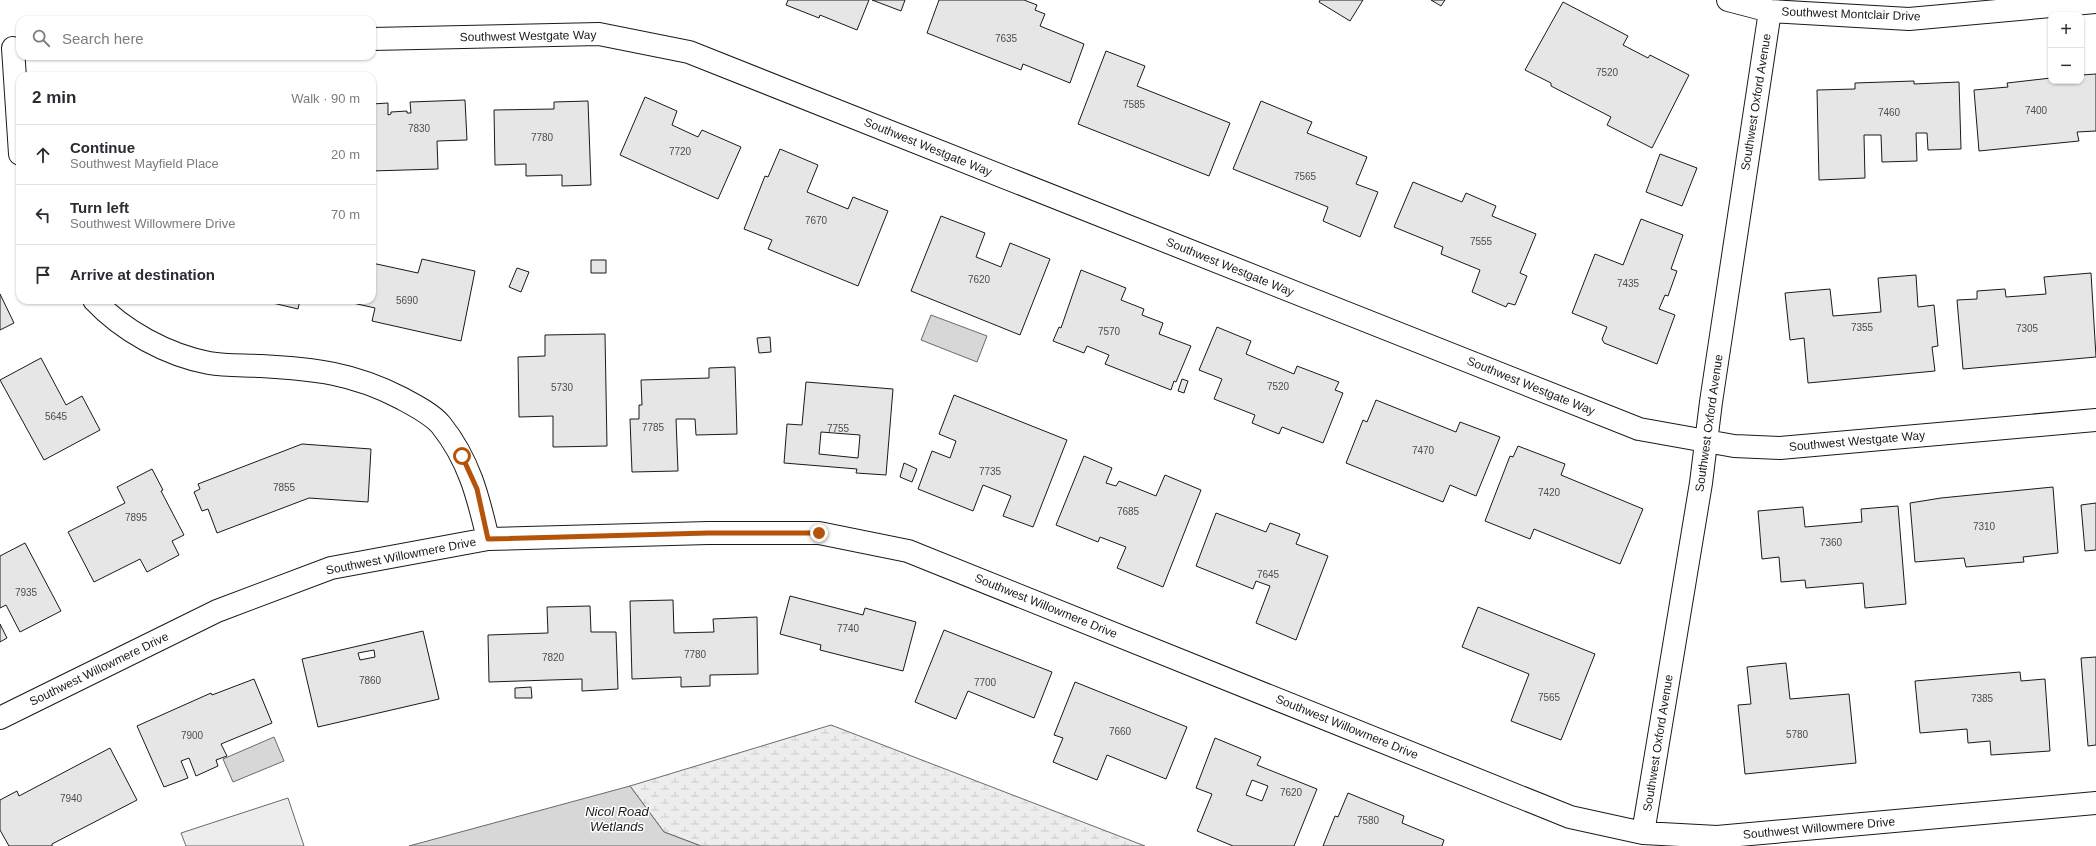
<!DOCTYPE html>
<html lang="en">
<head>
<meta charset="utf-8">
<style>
  :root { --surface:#fff; --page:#f7f7f7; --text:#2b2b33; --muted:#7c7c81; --line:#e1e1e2 }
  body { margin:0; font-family:Arial,sans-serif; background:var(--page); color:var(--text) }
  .controls { position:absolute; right:12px; top:12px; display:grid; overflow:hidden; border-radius:8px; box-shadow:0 1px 3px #0004 }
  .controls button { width:36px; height:36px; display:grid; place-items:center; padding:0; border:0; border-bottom:1px solid var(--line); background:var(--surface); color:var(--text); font:20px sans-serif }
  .stop { position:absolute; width:12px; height:12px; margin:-9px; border:3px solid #b45309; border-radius:50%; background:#fff }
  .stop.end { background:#b45309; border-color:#fff; box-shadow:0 1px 4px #0008 }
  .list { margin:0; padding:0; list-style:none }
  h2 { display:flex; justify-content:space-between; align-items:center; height:52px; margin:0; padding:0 16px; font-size:17px }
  h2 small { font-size:13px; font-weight:400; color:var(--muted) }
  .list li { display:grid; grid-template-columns:26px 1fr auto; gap:12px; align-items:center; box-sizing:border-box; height:60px; padding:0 16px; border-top:1px solid var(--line) }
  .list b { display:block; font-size:15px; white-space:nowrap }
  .list p { margin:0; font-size:13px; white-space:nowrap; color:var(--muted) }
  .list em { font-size:13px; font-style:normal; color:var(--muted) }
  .icon { flex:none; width:22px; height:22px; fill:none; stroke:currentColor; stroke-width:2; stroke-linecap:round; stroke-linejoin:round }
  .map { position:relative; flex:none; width:2096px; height:846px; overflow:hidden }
  .search { position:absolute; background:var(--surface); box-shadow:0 1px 3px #0004; left:16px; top:16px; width:360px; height:44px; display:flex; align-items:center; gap:10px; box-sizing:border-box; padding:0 14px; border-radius:12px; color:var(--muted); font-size:15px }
  .panel { position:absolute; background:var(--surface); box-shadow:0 1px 3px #0004; left:16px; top:72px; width:360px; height:232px; border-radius:12px }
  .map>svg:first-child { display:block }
  .wetland { fill:url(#wetland-marsh); stroke:#6a6a6a }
  .built { fill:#ededed; stroke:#6a6a6a }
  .water { fill:#d7d7d7; stroke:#6a6a6a }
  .building { fill:#e6e6e6; stroke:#1a1a1a; fill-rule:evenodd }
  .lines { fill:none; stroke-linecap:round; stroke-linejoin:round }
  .minor-casing { stroke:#1a1a1a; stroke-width:24 }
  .minor { stroke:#fff; stroke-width:22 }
  .route { stroke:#b45309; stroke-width:5 }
  .labels { text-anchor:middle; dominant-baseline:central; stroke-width:3; stroke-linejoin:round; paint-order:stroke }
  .number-label { font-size:10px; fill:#4d4d4d }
  .street-label { font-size:12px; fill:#1a1a1a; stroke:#fff }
  .water-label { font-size:13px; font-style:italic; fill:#1a1a1a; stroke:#fff }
</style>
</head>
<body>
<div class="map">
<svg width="2096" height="846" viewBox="0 0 2096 846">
  <defs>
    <pattern id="wetland-marsh" width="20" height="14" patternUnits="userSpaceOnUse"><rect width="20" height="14" fill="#ededed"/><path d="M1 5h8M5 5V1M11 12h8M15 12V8" fill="none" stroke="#cbcbcb"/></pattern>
  </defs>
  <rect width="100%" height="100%" fill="#fff"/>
  <!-- wetland -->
  <path class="wetland" d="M831,725L1145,846H701L664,832L630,786Z"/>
  <!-- built -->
  <path class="built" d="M288,798L304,846H186L181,833Z"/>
  <!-- water -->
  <path class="water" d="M931,315L987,336L977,362L921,340Z
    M274,737L284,761L233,782L223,759Z
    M630,786L664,832L701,846H409Z"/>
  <!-- building -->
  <path class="building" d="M788,0H869L857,30L820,15L819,18L786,5Z
    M872,0H905L901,11Z
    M939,0H1024L1037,5L1035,10L1045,14L1040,26L1084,44L1070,83L1023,64L1021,70L927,33Z
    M1320,0H1363L1350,21L1319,2Z
    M1431,0H1445L1441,6Z
    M1563,2L1628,36L1623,45L1648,58L1650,55L1689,75L1652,148L1607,125L1611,117L1551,86V83L1525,70Z
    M1106,51L1145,66L1137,86L1230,123L1209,176L1078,124Z
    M2096,74V131L2077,132L2079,141L1979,151L1974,90L2008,87L2007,83L2051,78V81H2081V75Z
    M1914,81V84L1959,82L1961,149L1928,150L1927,133H1916L1917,161L1882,162L1881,135H1864L1865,178L1819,180L1817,90L1855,89V83Z
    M645,97L677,111L672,125L698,137L702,130L741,147L718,199L620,155Z
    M465,100L467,140L437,141L438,169L372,171V104L388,103V115L391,114V112L407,111V113H411L410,102Z
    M588,101L591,185L562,186V175L526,176V164L495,165L494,110L554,109V102Z
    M1261,101L1312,122L1307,133L1367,157L1356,184L1378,192L1360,237L1323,221L1328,207L1233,169Z
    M780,149L818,165L807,192L848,209L853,197L888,211L858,286L768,249L772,240L744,229L765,176L768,177Z
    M1660,154L1697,168L1682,206L1646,192Z
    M1413,182L1462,202L1466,193L1496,206L1492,216L1536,234L1520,273L1527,276L1515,305L1508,303L1506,307L1472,292L1480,270L1441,254L1443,247L1394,227Z
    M941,216L985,233L976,257L1001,267L1010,243L1050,259L1020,335L911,291Z
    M1641,219L1683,235L1671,269L1677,271L1668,296L1665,295L1659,309L1675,315L1657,364L1604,343L1602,339L1607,327L1572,313L1595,254L1623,265Z
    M422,259L475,271L461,341L372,321L375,308L344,301L372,300V263L418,273Z
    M591,260H606V273H591Z
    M517,268L529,272L521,292L509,287Z
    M1081,270L1126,288L1121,300L1144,309L1142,315L1163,323L1159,334L1191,346L1176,382L1174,381L1171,390L1105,364L1109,355L1087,346L1084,353L1053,341L1059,327L1061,328Z
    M2091,273L2096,357L1963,369L1957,300L1977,299V291L2005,289L2006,297L2046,294L2044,277Z
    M1916,275L1918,307L1934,305L1938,346L1932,347L1935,371L1808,383L1804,338L1790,340L1785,293L1830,289L1833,316L1881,312L1878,278Z
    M0,294L14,323L0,330Z
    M260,300H300L298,309Z
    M1217,327L1251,341L1246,354L1294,374L1297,366L1339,382L1335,390L1343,393L1323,443L1282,427L1279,434L1252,423L1255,415L1214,399L1222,379L1199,370Z
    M605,334L607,446L553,447V416L519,417L518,357L545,356V335Z
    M770,337L771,352L759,353L757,338Z
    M41,358L66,405L82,396L100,430L44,460L0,380Z
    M735,367L737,434L696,435L695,419H676L678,471L632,472L630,419H639V405H642L641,380L709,378V368Z
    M1182,379L1188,381L1184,393L1178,391Z
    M806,382L893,389L886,475L856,473L857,469L784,463L787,424L802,425ZM821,432L860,435L858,458L819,454Z
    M954,395L1067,440L1033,527L1003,516L1011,496L983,485L973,511L918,489L932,451L950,458L956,441L939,434Z
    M1376,400L1456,432L1460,422L1500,437L1476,496L1450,485L1443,502L1346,463L1363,420L1367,422Z
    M302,444L371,449L368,502L309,498L217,533L208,509L202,511L194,492L200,489L198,484Z
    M1518,446L1565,464L1561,475L1643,509L1620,564L1534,529L1530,539L1485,521L1510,456L1513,457Z
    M1084,456L1112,468L1106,483L1116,486L1119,481L1156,496L1165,475L1201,490L1163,587L1117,568L1126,547L1100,537L1098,542L1056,525Z
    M904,463L917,469L912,482L900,477Z
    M152,469L163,490L161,491L184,535L172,541L179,555L147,572L140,559L94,582L68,532L125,503L117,487Z
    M2053,487L2058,553L2023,557L2024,562L1966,567L1964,558L1915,562L1910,503L1941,498Z
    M2096,503V550L2085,551L2081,505Z
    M1898,506L1906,604L1865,608L1863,583L1806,588L1805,580L1781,582L1779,557L1762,559L1758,511L1803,507L1805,527L1862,522L1861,509Z
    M1216,513L1266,532L1270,523L1300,534L1296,544L1328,556L1296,640L1256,623L1270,586L1256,581L1253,589L1196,566Z
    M25,543L61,611L20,632L6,605L0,608V556Z
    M790,596L863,615L865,608L916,622L903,671L820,650L821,645L780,634Z
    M673,600L674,633L714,632L713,619L757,617L758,674L710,675V686L681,687V677L632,679L630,601Z
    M590,606L591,632H616L618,689L582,691V679L489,682L488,635L548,633L547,607Z
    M1478,607L1595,654L1561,740L1511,721L1529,674L1462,647Z
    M0,624L7,638L0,642Z
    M944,630L1052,672L1034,718L968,691L956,719L915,702Z
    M423,631L439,699L318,727L302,659ZM374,650L375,657L360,660L358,653Z
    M2096,657V745L2088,746L2081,658Z
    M1786,663L1790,699L1849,694L1856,763L1745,774L1738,705L1751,704L1747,667Z
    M2020,672L2021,681L2045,679L2050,751L1991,755L1990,741L1968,743L1967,729L1920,733L1915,681Z
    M254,679L272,723L221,744L227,756L216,760L218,766L196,776L189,758L181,761L188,778L164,787L137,726L211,693L212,695Z
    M1075,682L1187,727L1166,779L1107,755L1097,780L1053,762L1063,738L1054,735Z
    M531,687L532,698H515V688Z
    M1215,738L1261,757L1257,765L1317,789L1294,846H1233L1197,831L1212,794L1196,788ZM1252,780L1268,786L1262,801L1246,795Z
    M110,748L137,800L52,844V846H9L0,830V800L17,791L19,796Z
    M1348,793L1404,816L1402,823L1444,840L1442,846H1323L1335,816L1338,817Z"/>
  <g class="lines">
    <!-- minor casing -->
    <g class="minor-casing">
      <path id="minor" d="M1728,0L1770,11L1909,19L2096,2
        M372,39L599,34L689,52L1639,429L1734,446L1780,448L2096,420
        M13,48L20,154
        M94,300C123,331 167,355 209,363C226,366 244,365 261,366C314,369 353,373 401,398C414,405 432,414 441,425C469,460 478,496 488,539
        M0,718L217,611L331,568L488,539L708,533H819L908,551L1570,817L1643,833L1717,837L2096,803
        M1643,833L1701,483L1711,402L1770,11"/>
    </g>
    <!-- minor -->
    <use href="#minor" class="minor"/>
  </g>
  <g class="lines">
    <!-- route -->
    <path class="route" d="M462,456L477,489L488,539L708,533H819"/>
  </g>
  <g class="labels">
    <!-- number labels -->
    <g class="number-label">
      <text x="1006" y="38">7635</text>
      <text x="1607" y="72">7520</text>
      <text x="1134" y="104">7585</text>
      <text x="2036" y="110">7400</text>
      <text x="1889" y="112">7460</text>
      <text x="419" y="128">7830</text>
      <text x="542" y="137">7780</text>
      <text x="680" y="151">7720</text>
      <text x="1305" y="176">7565</text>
      <text x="816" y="220">7670</text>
      <text x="1481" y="241">7555</text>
      <text x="979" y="279">7620</text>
      <text x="1628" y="283">7435</text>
      <text x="407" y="300">5690</text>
      <text x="1862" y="327">7355</text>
      <text x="2027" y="328">7305</text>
      <text x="1109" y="331">7570</text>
      <text x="1278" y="386">7520</text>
      <text x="562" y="387">5730</text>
      <text x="56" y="416">5645</text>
      <text x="653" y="427">7785</text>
      <text x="838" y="428">7755</text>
      <text x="1423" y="450">7470</text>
      <text x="990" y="471">7735</text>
      <text x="284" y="487">7855</text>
      <text x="1549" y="492">7420</text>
      <text x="1128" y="511">7685</text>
      <text x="136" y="517">7895</text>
      <text x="1984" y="526">7310</text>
      <text x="1831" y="542">7360</text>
      <text x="1268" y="574">7645</text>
      <text x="26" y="592">7935</text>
      <text x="848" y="628">7740</text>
      <text x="695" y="654">7780</text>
      <text x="553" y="657">7820</text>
      <text x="370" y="680">7860</text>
      <text x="985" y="682">7700</text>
      <text x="1549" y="697">7565</text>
      <text x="1982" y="698">7385</text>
      <text x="1120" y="731">7660</text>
      <text x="1797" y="734">5780</text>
      <text x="192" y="735">7900</text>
      <text x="1291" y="792">7620</text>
      <text x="71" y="798">7940</text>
      <text x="1368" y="820">7580</text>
    </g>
    <!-- street labels -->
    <g class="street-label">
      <text transform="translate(1851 14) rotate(2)">Southwest Montclair Drive</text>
      <text transform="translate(528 36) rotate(-1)">Southwest Westgate Way</text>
      <text transform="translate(1756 102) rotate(-81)">Southwest Oxford Avenue</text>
      <text transform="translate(928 147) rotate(22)">Southwest Westgate Way</text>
      <text transform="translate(1230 267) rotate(22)">Southwest Westgate Way</text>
      <text transform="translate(1531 386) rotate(22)">Southwest Westgate Way</text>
      <text transform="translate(1709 423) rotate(-82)">Southwest Oxford Avenue</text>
      <text transform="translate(1857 441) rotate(-5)">Southwest Westgate Way</text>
      <text transform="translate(401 556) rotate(-11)">Southwest Willowmere Drive</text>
      <text transform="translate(1046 606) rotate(22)">Southwest Willowmere Drive</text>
      <text transform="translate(99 669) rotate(-26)">Southwest Willowmere Drive</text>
      <text transform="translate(1347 727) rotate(22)">Southwest Willowmere Drive</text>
      <text transform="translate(1658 743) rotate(-81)">Southwest Oxford Avenue</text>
      <text transform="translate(1819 828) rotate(-5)">Southwest Willowmere Drive</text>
    </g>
    <!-- water labels -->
    <g class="water-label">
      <text x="617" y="811">Nicol Road<tspan x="617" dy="15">Wetlands</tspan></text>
    </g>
  </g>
</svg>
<div class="controls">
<button>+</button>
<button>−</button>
</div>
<div class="stop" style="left:462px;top:456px"></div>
<div class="stop end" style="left:819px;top:533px"></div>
<div class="search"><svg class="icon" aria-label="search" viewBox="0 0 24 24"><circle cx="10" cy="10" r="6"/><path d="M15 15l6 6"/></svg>Search here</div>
<section class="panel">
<h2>2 min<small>Walk · 90 m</small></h2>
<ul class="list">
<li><svg class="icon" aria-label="ahead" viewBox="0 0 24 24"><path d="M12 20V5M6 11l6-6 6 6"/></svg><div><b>Continue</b><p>Southwest Mayfield Place</p></div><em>20 m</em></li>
<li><svg class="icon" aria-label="left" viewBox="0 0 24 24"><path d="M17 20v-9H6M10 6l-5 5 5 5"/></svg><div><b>Turn left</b><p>Southwest Willowmere Drive</p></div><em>70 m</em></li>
<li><svg class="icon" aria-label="arrive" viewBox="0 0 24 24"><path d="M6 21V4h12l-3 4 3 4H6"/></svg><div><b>Arrive at destination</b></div></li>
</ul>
</section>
</div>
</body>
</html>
